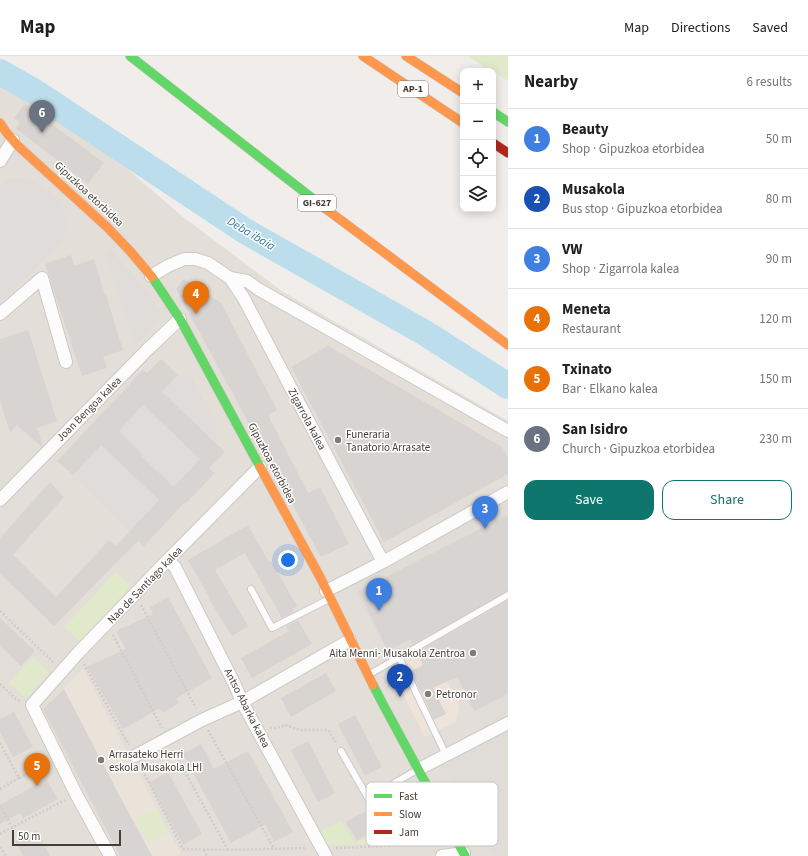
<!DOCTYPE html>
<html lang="en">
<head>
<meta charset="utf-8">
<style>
  :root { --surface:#fff; --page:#f6f6f6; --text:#202124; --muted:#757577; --line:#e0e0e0; --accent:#0f766e }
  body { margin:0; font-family:"Source Sans 3",sans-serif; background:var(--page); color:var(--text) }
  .controls { position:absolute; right:12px; top:12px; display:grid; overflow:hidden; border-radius:8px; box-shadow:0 2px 10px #0003 }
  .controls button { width:36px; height:36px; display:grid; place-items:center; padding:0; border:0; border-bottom:1px solid var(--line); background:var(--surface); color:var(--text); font:20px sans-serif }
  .scale { position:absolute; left:12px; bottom:10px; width:109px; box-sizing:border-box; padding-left:4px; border:2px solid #453e36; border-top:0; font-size:11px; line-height:14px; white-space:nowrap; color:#453e36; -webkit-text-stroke:3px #fff; paint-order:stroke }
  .you { position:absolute; left:288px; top:504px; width:14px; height:14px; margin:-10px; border:3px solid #fff; border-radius:50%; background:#1a73e8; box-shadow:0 0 0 6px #1a73e833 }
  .badge { display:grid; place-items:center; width:26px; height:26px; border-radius:50%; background:var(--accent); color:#fff; font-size:13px; font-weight:700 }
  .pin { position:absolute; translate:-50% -33px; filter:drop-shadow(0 1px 2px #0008) }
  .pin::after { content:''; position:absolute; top:21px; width:14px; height:12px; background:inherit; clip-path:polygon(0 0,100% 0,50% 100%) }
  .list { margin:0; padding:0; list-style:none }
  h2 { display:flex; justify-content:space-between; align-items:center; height:52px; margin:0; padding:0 16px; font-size:17px }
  h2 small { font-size:13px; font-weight:400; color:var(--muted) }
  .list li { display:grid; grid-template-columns:26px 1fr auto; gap:12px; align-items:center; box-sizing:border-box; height:60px; padding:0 16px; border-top:1px solid var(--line) }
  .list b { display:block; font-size:15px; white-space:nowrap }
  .list p { margin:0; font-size:13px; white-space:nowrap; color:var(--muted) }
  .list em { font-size:13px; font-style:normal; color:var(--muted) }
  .actions { display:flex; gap:8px; padding:12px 16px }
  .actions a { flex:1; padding:9px 0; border:1px solid var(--accent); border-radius:12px; text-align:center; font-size:14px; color:var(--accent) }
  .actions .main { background:var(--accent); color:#fff }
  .icon { flex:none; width:22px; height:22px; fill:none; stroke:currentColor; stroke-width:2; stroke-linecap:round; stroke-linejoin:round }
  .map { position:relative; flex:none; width:508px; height:800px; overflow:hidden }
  header { display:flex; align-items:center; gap:24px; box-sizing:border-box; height:56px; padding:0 20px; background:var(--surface); border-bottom:1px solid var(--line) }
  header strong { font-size:19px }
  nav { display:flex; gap:22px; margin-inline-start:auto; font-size:14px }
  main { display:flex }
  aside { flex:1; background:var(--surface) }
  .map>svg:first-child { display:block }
  .residential { fill:#e3ded7 }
  .commercial { fill:#efe4da }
  .industrial { fill:#e0dcd8 }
  .education { fill:#eae3d9 }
  .green { fill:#e1e9cb }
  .parking { fill:#dfdcda }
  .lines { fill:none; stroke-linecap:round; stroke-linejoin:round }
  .river { stroke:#bcdeec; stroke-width:26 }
  .building { fill:#d8d4d1; fill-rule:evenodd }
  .lane-casing { stroke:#ccc9c6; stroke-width:8 }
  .street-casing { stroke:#ccc9c6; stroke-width:14 }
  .fast-casing { stroke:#cec9c1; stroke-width:10 }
  .slow-casing { stroke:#cec9c1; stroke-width:10 }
  .jam-casing { stroke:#cec9c1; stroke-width:10 }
  .path { stroke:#d0cdcb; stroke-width:2.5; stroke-dasharray:2 2; stroke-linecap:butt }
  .lane { stroke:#fdfcfc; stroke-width:6 }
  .street { stroke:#fdfcfc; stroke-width:12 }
  .fast { stroke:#63d668; stroke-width:9 }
  .slow { stroke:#ff974d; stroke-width:9 }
  .jam { stroke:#b3261e; stroke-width:9 }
  .poi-dot { fill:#817b75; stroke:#fff; stroke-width:1.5 }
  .labels { text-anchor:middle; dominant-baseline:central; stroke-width:3; stroke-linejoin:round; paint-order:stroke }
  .shield { fill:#fff; stroke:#7d7872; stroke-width:1 }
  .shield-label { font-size:10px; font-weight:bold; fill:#453e36 }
  .street-label { font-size:11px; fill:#453e36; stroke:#fff }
  .poi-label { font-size:11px; fill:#453e36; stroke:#fff; text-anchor:start }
  .water-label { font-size:12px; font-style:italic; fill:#307c9c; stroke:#fff }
  .key { fill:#fff; stroke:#c7c5c3; stroke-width:1 }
  .key-label { font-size:11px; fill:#453e36 }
</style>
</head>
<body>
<header>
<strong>Map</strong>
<nav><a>Map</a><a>Directions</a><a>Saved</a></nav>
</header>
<main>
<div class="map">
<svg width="508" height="800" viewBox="0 0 508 800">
  <rect width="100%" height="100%" fill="#f0edea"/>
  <!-- residential -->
  <path class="residential" d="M0,25L29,43L104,93L183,161L283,236L508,365V800H0Z"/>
  <!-- commercial -->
  <path class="commercial" d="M428,589L447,625L459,650L456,666L425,681L388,610Z"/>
  <!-- industrial -->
  <path class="industrial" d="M508,446V800H493L445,710L488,682L435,576L390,599L350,529Z"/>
  <!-- education -->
  <path class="education" d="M83,613L181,797L175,800H120L43,653Z"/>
  <!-- green -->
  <path class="green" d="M467,0H508V25L493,16V15H491Z
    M116,516L131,530L80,585L64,571Z
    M33,601L49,616L26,642L9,627Z
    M410,726L442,787L327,789L321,775L341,765L355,787L405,761L392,738Z
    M157,752L169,776L148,787L136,763Z"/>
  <!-- parking -->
  <path class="parking" d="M26,121L62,144L68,181L0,246V131L8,123Z
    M110,193L151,240L161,257L154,269L145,281L135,289L105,199Z
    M190,317L212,363L217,377L215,387L162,336L178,319Z
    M142,350L147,352L200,403L174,431L147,406L143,399L119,375Z
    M101,389L159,444L129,476L73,419Z"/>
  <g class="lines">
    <!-- river -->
    <path class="river" d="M0,16L35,36L245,175L425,277L508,330"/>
  </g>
  <!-- building -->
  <path class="building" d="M25,48L104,107L88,128L18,74L16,72L20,67L14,62Z
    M71,199L74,210L94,203L105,239H106L123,294L103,301L107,312L82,320L45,208Z
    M184,223L221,247L277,354L268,359L308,437L320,431L349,488L321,501L176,233Z
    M28,274L57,365L37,372L43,390L42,391L17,369L10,376L0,345V283Z
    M328,290L502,391L508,401V418L384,486L291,311Z
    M161,303L178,319L162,336L225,396L209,412L215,417L186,447L185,446L144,490L138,485L54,570L0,517V482L50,426L64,441L13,499L56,541L109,484L116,490L159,444L101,389L73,419L56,404H58L143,314L147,317ZM143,349L200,403L174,431L142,401L143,399L119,375Z
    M508,459V535L413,588L410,583L388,595L358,535Z
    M248,469L269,506L271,505L297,550L292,553L294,556L282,562L245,497L215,514L248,570L232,580L208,542L209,541L188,504Z
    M168,541L212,622L177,642L179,647L163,657L160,652L123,673L87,611L126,593L116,575L153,558L150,551Z
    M508,544V638L474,655L457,621L433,632L446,658L434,664L411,615L423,609L417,596Z
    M0,562L35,595L21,610L0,590Z
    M298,564L312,588L252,622L241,602L289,575L286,570Z
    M326,617L336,635L291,661L281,642Z
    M64,633L116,733L152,800H120L43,653Z
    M14,656L33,691L13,701L0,676V663Z
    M355,659L382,711L365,720L338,668Z
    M308,685L335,737L318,746L291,694Z
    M201,688L214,713L248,695L293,776L274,786L265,768L231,787L183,698Z
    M168,716L202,778L183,789L149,727Z
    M46,723L58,743L23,762L20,757L0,768V749Z
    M392,741L401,758L357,785L346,766Z
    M37,774L50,800H23L15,785Z"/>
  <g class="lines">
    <!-- lane casing -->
    <g class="lane-casing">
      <path id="lane" d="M251,533L272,572L329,543
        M399,601L446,699
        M370,618L508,539
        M341,695L368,742L417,714"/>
    </g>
    <!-- street casing -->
    <g class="street-casing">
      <path id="street" d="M0,105L13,84
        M151,220L168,210L184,203H195L208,207L230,222L247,225L258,233L508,375
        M230,222L243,241L383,506
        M0,258L42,222L66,306
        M0,444L149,292L180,263
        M168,504L175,511L235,629L242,646L326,800
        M326,535L383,506L508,436
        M135,700L202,664L242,646L350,584
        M419,713L508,667
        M110,800L76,738L32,649L78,597L159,513L242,429L260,411
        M442,800L464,797"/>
    </g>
    <!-- fast casing -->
    <g class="fast-casing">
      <path id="fast" d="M130,0L326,153
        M493,56L508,66
        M152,221L180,263L260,411
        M373,629L385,652L465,800"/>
    </g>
    <!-- slow casing -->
    <g class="slow-casing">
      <path id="slow" d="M363,0L463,67
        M406,0L463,37
        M0,67L6,76L17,89L107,171L130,195L152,221
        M326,153L508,289
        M260,411L320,521L373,629"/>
    </g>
    <!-- jam casing -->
    <g class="jam-casing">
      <path id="jam" d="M493,87L508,97"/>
    </g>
    <!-- path -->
    <path class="path" d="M141,549L196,652
      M0,555L53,606
      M113,579L162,672
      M84,608L129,689
      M0,628L16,643L20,645
      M270,672H277L285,669L300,674H328L337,688
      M208,674L274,793
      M0,687L19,722L48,708
      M173,694L228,794
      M141,711L183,793L228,794L307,792
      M0,733L19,722
      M0,749L12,771
      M0,778L65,744
      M0,791L6,800
      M336,792L435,788
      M204,794L207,800"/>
    <!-- lane -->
    <use href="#lane" class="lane"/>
    <!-- street -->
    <use href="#street" class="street"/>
    <!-- fast -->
    <use href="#fast" class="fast"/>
    <!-- slow -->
    <use href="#slow" class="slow"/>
    <!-- jam -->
    <use href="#jam" class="jam"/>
  </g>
  <!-- markers -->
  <g class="poi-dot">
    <circle cx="338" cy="384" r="4"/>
    <circle cx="473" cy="597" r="4"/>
    <circle cx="428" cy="638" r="4"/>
    <circle cx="101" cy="704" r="4"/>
  </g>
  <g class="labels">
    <!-- shield labels -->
    <g class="shield">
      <rect x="398" y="25" width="30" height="16" rx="3"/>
      <rect x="298" y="139" width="38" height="16" rx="3"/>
    </g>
    <g class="shield-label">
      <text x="413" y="33">AP-1</text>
      <text x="317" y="147">GI-627</text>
    </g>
    <!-- street labels -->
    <g class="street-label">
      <text transform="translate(89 138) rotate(43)">Gipuzkoa etorbidea</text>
      <text transform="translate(89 353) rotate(-45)">Joan Bengoa kalea</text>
      <text transform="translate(307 363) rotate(62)">Zigarrola kalea</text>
      <text transform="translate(272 407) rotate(62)">Gipuzkoa etorbidea</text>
      <text transform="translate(145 529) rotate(-46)">Nao de Santiago kalea</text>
      <text transform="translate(247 652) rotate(63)">Antso Abarka kalea</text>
    </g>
    <!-- poi labels -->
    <g class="poi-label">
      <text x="346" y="378">Funeraria<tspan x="346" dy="13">Tanatorio Arrasate</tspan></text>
      <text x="465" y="597" text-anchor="end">Aita Menni- Musakola Zentroa</text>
      <text x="436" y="638">Petronor</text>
      <text x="109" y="698">Arrasateko Herri<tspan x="109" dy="13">eskola Musakola LHI</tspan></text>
    </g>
    <!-- water labels -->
    <g class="water-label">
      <text transform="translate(251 178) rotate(31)">Deba ibaia</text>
    </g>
  </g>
  <!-- legend -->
  <rect x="366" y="726" width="132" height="64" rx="6" class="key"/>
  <rect x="374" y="738" width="18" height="4" fill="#63d668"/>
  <rect x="374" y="756" width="18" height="4" fill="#ff974d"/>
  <rect x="374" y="774" width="18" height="4" fill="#b3261e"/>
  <g class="key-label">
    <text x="399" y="744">Fast</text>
    <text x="399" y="762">Slow</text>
    <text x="399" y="780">Jam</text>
  </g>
</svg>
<div class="controls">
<button>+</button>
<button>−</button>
<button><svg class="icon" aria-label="locate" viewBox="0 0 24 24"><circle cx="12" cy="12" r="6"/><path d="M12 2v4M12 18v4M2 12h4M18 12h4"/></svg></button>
<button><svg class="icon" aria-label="layers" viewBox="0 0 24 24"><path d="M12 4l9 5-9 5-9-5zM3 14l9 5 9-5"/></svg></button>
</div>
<div class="scale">50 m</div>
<div class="you"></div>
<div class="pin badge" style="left:379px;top:555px;background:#3f7fe0">1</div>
<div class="pin badge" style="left:400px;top:641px;background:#1a4fb4">2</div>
<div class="pin badge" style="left:485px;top:473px;background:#3f7fe0">3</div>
<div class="pin badge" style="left:196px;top:258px;background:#e8710a">4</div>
<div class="pin badge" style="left:37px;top:730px;background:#e8710a">5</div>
<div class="pin badge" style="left:42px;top:77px;background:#6b7280">6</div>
</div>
<aside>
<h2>Nearby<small>6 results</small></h2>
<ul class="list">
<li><span class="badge" style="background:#3f7fe0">1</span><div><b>Beauty</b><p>Shop · Gipuzkoa etorbidea</p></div><em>50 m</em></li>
<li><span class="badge" style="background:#1a4fb4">2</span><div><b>Musakola</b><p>Bus stop · Gipuzkoa etorbidea</p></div><em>80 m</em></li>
<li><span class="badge" style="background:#3f7fe0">3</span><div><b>VW</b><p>Shop · Zigarrola kalea</p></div><em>90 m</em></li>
<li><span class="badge" style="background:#e8710a">4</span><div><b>Meneta</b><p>Restaurant</p></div><em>120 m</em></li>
<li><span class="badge" style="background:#e8710a">5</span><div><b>Txinato</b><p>Bar · Elkano kalea</p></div><em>150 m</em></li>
<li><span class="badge" style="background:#6b7280">6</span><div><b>San Isidro</b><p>Church · Gipuzkoa etorbidea</p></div><em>230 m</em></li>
</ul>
<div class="actions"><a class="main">Save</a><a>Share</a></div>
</aside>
</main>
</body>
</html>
